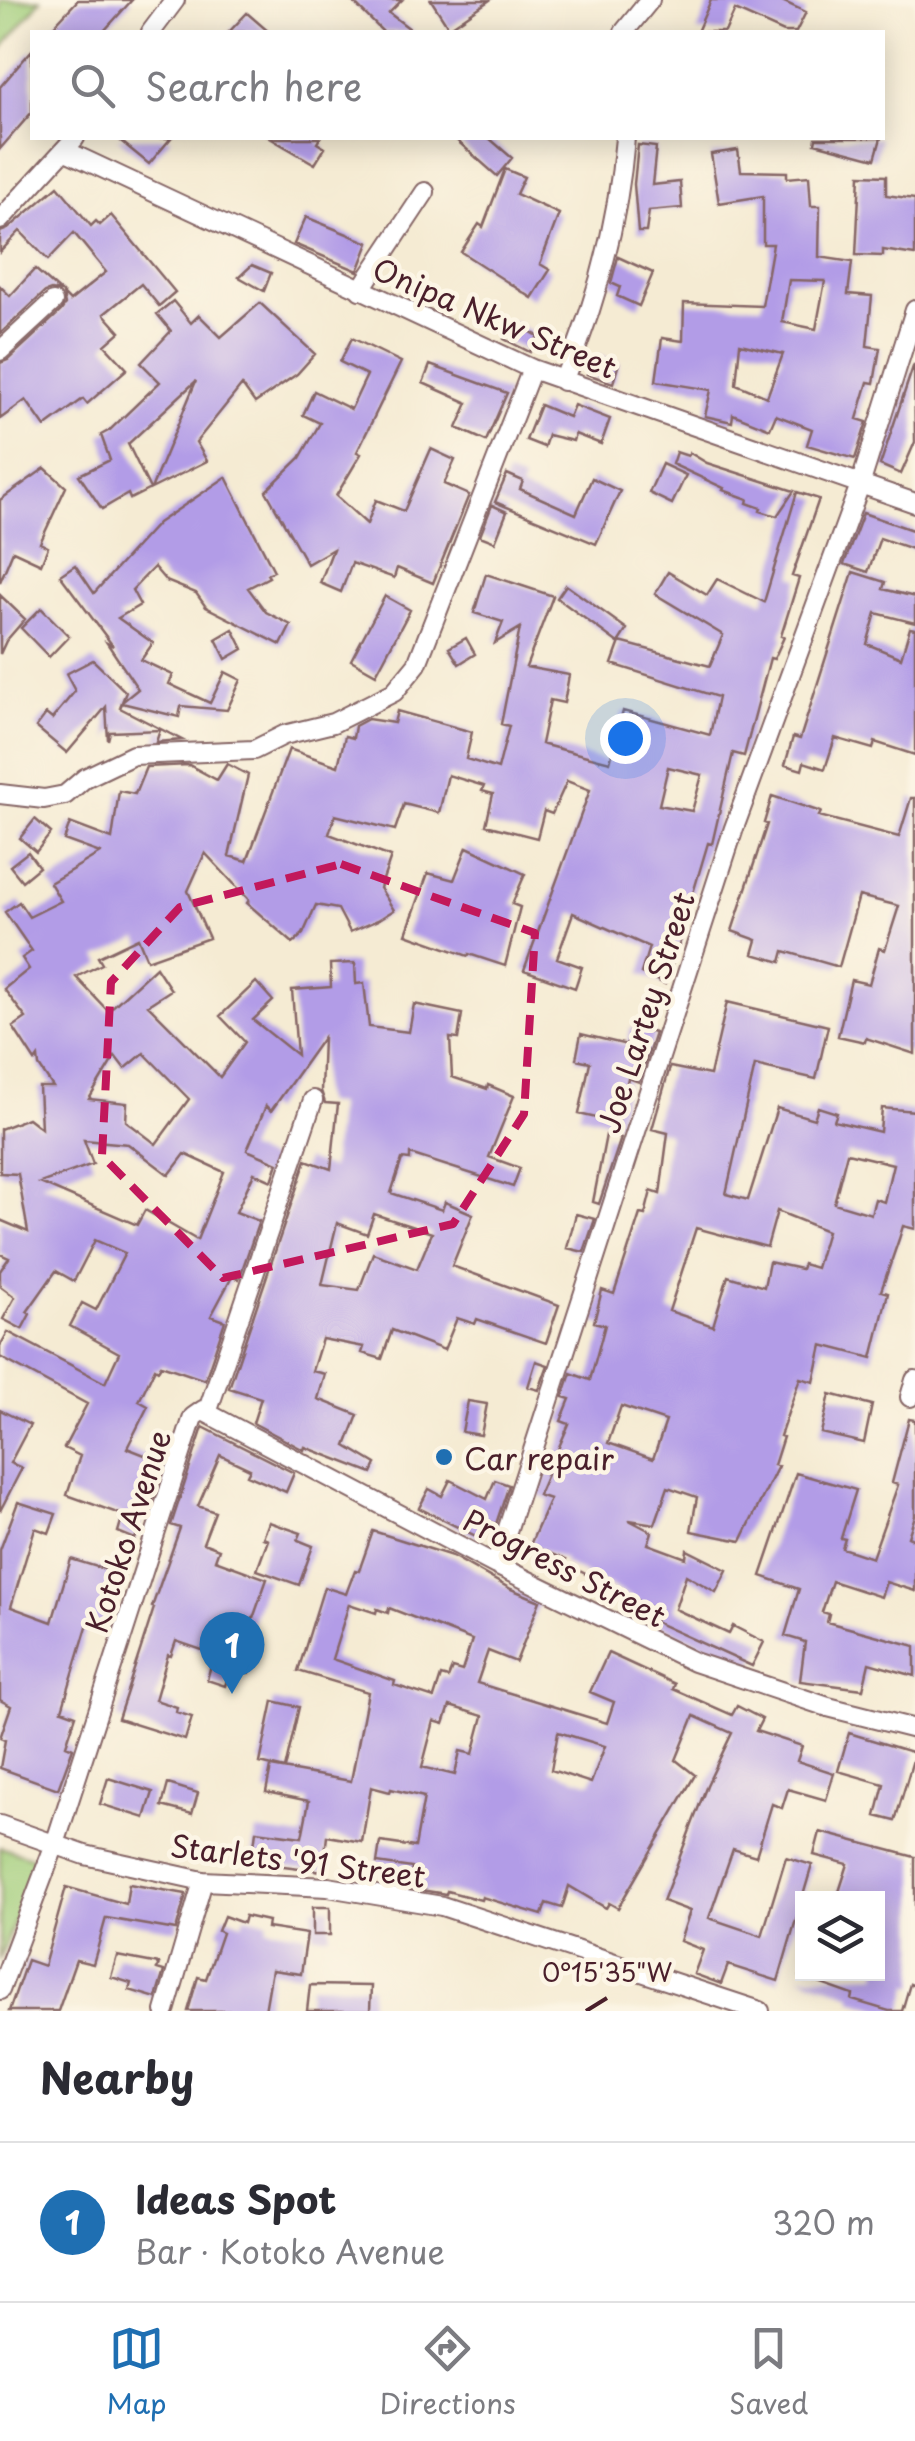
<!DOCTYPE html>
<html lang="en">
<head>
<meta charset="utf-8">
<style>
  :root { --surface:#fff; --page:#f2f2f3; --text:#2b2b33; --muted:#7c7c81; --line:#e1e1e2; --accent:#1f6fb2 }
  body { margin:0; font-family:"Playpen Sans",sans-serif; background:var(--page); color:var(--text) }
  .controls { position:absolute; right:30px; bottom:30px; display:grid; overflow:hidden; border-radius:0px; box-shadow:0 5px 25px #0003 }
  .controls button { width:90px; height:90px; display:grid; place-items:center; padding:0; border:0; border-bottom:2px solid var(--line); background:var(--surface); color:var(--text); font:50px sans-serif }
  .you { position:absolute; left:625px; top:738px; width:35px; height:35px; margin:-25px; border:8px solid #fff; border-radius:50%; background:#1a73e8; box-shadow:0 0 0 15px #1a73e833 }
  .badge { display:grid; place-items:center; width:65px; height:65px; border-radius:50%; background:var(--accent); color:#fff; font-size:32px; font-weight:700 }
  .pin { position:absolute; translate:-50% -82px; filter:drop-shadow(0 2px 5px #0008) }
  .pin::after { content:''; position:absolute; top:52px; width:35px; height:30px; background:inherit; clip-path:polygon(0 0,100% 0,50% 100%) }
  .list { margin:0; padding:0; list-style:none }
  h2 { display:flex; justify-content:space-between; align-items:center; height:130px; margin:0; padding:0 40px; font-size:42px }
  h2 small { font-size:32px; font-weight:400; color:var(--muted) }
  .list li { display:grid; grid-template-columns:65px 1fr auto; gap:30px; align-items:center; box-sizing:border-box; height:160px; padding:0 40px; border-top:2px solid var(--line) }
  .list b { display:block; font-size:38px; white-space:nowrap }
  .list p { margin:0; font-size:32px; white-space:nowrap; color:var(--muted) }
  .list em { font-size:32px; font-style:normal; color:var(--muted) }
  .icon { flex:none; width:55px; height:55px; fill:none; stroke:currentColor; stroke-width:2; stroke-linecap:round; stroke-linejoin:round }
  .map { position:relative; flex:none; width:915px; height:2011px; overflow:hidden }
  .search { position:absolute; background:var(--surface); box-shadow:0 5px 25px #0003; left:30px; right:30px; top:30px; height:110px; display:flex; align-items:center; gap:25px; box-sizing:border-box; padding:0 35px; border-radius:0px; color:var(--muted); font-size:38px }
  .sheet { height:290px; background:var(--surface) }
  nav { display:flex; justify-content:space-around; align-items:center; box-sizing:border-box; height:140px; border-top:2px solid var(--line); background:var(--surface); font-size:28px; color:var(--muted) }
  nav a { display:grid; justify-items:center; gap:5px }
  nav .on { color:var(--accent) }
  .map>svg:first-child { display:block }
  .green { fill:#a2ce7b; stroke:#767653; stroke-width:2.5 }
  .building { fill:#b29ce7; fill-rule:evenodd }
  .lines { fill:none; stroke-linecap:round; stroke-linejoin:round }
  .minor-casing { stroke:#866666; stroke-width:22 }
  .minor { stroke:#fff; stroke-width:18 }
  .marked { fill:none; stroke:#c2185b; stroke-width:8; stroke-dasharray:20 12; stroke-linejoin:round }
  .ticks { fill:none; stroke:#4a1f2b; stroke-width:4 }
  .poi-dot { fill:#1f6fb2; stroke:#fcf5e5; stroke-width:4 }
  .labels { text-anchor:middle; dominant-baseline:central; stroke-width:9; stroke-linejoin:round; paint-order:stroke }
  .street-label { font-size:30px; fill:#4a1f2b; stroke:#fcf5e5 }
  .poi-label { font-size:30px; fill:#4a1f2b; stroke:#fcf5e5; text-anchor:start }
  .ticks-label { font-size:25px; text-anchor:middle; fill:#4a1f2b; stroke:#fcf5e5; stroke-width:9; stroke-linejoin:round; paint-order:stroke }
</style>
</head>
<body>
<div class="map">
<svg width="915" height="2011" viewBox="0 0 915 2011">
  <rect width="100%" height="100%" fill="#fcf5e5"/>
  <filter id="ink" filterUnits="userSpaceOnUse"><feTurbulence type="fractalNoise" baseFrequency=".01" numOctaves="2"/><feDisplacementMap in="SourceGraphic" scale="20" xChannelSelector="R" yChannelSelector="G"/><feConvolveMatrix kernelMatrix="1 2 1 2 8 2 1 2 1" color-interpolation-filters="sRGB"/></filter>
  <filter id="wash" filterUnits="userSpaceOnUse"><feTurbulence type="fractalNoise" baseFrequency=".0048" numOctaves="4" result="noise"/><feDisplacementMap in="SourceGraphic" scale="40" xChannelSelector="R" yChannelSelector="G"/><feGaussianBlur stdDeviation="2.25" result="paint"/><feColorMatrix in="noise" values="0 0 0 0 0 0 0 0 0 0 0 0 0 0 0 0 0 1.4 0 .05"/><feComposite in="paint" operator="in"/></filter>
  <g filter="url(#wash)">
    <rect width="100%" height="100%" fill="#f5ebd3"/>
    <!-- green -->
    <path class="green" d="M0,0H41L0,51Z
      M0,1847L37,1859L0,1961Z"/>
    <g id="blocks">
      <!-- building -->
      <path class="building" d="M78,0H132L103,32H48Z
        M351,0H402L389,13L414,32H383Z
        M431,0H490L449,28Z
        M711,0H780L806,12L796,32H784L735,10L725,32H697Z
        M247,13L269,32H229Z
        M32,50V112L0,149V87Z
        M117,138H171L149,164Z
        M270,138H320L317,143L325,148L315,164Z
        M454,138H489L512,158L497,176Z
        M816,138H881L875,159L815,143Z
        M638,145L656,147L652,185L680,182L682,208L649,211L646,232H638L634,184Z
        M738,150L741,171L787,172V178L809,176L811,206H820L819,257L852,262L848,294L872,296L867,346L880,348L874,383L868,382L857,419L867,422L855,459L807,445L812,429L776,415L770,429L733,414L732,422L705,416L711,390L656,381L662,338L683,341L684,303L762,306L773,244H763V196L719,203L711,154ZM789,280L825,281L816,329L782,322ZM740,344L783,354L767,397L736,384Z
        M505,169L524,177L516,194L559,214L540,264L550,270L532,298L461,252L479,224L483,227Z
        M860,175L886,176V195L915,199V255L883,250V256L856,255Z
        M58,186L91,226L96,221L100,225L111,215L175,292L159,306L141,284L104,314L120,332L105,345L127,369L87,404L83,399L45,427L26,400L0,419V363L8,360L61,311L65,305L63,294L70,301L106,272L74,233L48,260L20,231L0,252V232L8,229Z
        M306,217L369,243L358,271L294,244Z
        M618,257L653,273L639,306L617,296L620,287L611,283Z
        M252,265L271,273L264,291L239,277Z
        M35,269L61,292L51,290L45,292L0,334V286L10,296Z
        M173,301L191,323L199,315L221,337L260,303L315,354L297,374L255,403L242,385L196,442L207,461L151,489L196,381L128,444L150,489L130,499L128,494L102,509L79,475L110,460L101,435L110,430L160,382L141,363L171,331L157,314Z
        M513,322L538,336L530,352L504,339Z
        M352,338L401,362L357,452L361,454L336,496L367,524L376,500L404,511L431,449L455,460L444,484L469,495L433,583L397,568L394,578L352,563L341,592L320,583L333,549L307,564L266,491L300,458L320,423L303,415L314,391L351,409L367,375L340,362Z
        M598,356L619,363L613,383L587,374Z
        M914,364L915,442L901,474L880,465Z
        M430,365L507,393L486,441L457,428L468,403L423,383Z
        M540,405L569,417L574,405L610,419L601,444L575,434L573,441L548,435L544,447L526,440Z
        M676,452L688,456L690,453L707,463L794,491L777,516L760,511L761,508L747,503L748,499L723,490L724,488L672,464Z
        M662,464L686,475L672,504L649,493Z
        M45,468L66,487L40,543L48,547L41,564L13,551L0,582V500Z
        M507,474L523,481L520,489L576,514L592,478L620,491L596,544L495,502Z
        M226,477L274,571L267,574L269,577L248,588L266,612L291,625L281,645L206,607L196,593L166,581L154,567L132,590L140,605L118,618L153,643L141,660L173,675L169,684L210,703L225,672L241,680L227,710L181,706L179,717L122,703L120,708L182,740L156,742L160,730L110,732L108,740L106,707L67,753L36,727L46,714L52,719L75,691L66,674L93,660L126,692L122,702L138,689L107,643L113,646L60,575L75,565L94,593L158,523Z
        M797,492L819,499L792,576L799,578L781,636L784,637L774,659L770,658L744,756L733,753L712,844L708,843L691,900L688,899L679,929L684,931L665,984L641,973L649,947L573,913L557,958L582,967L575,988L524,970L590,790L567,781L552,814L544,811L537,838L486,825L493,794L482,791L484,786L448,775L439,813L404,804L395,830L335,815L329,834L391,857L380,888L394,910L378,920L350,932L338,909L316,905L303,934L293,943L247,903L249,900L205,853L188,891L209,938L147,960L138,938L98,957L102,964L76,977L108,1011L156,967L171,990L148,1005L220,1077L245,1042L220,1016L256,982L273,1001L253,1020L297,1055L292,990L331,987L330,964L355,963L356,984L364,983L369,1027L409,1032L414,1004L462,1014L458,1039L450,1038L452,1077L487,1089L488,1085L514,1096L489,1157L520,1168L513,1187L410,1154V1160L402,1159L391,1193L442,1210L445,1202L473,1214L452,1266L559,1305L546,1343L477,1319L475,1324L457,1318L444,1350L392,1330L382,1359L362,1353L364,1347L322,1339L312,1371L325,1374L318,1399L358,1415L346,1446L376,1464L372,1473L305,1447L304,1450L253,1423L261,1398L229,1388L306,1160L331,1169L338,1104L325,1103L321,1091L323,1038L271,1111L266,1106L247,1150L278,1163L272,1181L254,1173L236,1212L259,1221L239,1279L232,1277L211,1316L225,1321L205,1380L161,1365L158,1370L155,1368L139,1401L148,1406L127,1448L165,1463L148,1516L145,1514L135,1539L118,1532L123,1515L67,1495L80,1456L64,1448L87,1404L0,1357V1346L8,1332L105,1383L119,1353L70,1326L82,1303L96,1310L125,1253L95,1240L74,1281L56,1271L27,1312L30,1314L22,1329L3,1319L15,1297L0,1286V1271L9,1258L0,1254V1220L28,1232L18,1174L0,1173V1129L28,1118L41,1128L39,1087H53L39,1066L38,1057L35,1061L13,1027L26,1018L4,989L29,969L22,958L32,951L5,912L19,902L29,917L61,901L50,883L100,853L64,840L70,823L112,839L119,791L135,794L146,767L189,765L217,780L227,764L248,775L229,856L247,861L289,749L338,766L345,736L353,738L355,726L368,719L394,723L397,711L472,732L466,759L498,769L509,726L501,724L520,628L495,643L503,622L474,613L486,574L553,596L526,667L569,675L564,703L550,700L541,744L610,762L623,711L710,735L718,697L612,664L620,642L710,666L723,635L655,594L668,572L707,595L717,579L764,602ZM668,767L702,775L692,811L659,805ZM144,1053L189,1099L156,1144L126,1121L127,1103L89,1099L115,1056L125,1069ZM84,1140L128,1144L169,1175L185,1154L224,1172L197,1240L145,1210L137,1225L40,1183L93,1164ZM374,1214L432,1233L417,1269L373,1253L359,1290L322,1285L337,1223L367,1234Z
        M492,505L507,512L495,542L480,536Z
        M863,513L915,531V550L880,538L868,572L844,564Z
        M853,572L885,582L883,589L915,597V623L876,613L867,644L901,658L910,628L915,629V755L875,742L873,749L835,738L825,769L804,762L802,770L785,765L793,737L800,739Z
        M566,585L627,629L618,643L557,598Z
        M0,595L25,619L6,641L0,654Z
        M385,596L410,610L376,674L351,660Z
        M41,608L69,636L49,657L21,628Z
        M233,629L243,649L226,659L216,639Z
        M466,638L475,654L459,664L449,648Z
        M772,796L821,812L819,816L899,837L911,798H915V1054L866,1038L865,1042L838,1036L851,980L869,984L879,948L885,950L899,906L859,896L839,967L784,951L781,962L753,954L757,940L732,931L767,824L764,823Z
        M35,819L51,833L36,852L20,838Z
        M467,847L525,874L512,904L520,907L505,966L469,954L468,956L406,934L428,873L454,880Z
        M28,852L39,867L22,881L10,866Z
        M727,1002L828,1026L816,1079L755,1065L726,1194L748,1200L777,1108L814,1119L818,1107L837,1113L834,1121L880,1132L882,1108L915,1111V1229L903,1226L899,1239L881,1291L888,1293L872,1358L822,1345L814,1382L800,1378L780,1436L783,1437L774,1465L778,1466L741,1541L691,1531L697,1497L668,1487L655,1524L629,1520L652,1532L648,1544L686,1558L687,1550L727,1570L716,1592L686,1575L675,1609L729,1634L733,1626L764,1642L752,1666L655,1622L660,1611L636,1602L637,1600L564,1563L566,1560L530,1545L550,1499L538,1495L569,1424L561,1421L570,1399L563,1397L571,1373L590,1380L605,1325L594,1322L602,1290L614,1294L640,1214L645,1215L651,1191L660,1194L668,1133L652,1129L670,1067L710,1075ZM847,1153L893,1164L884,1202L875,1199L871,1214L834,1203ZM777,1211L827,1231L816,1268L803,1264L801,1269L769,1262L764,1287L728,1276L713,1326L669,1311L696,1228L767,1247ZM621,1406L666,1421L653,1459L608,1443Z
        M631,1028L655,1033L639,1082L628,1078L618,1123L579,1114L590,1062L576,1059L581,1034L627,1045Z
        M606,1135L621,1138L599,1204L593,1202Z
        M576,1214L595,1219L584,1252L567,1248Z
        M536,1361L548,1365L539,1390L528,1387Z
        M830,1394L872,1405L864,1443L821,1433Z
        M468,1401L487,1404L481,1435L462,1432Z
        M0,1410L30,1425L10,1463L22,1468L0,1511Z
        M909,1419L915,1420V1516L908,1537L915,1540V1591L886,1582L881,1597L832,1581L822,1612L829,1614L827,1622L915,1646V1676L869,1663L863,1689L800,1681L805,1642L785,1636L799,1589L761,1576L796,1473L856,1490L841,1538L845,1539L842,1548L872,1558L898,1485L892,1483Z
        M203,1427L294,1473L286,1492L247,1475L250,1469L220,1455L198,1506L215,1512L203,1543L219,1549L215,1560L267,1579L244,1644L256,1648L249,1673L231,1668L225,1686L207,1680L214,1654L176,1641L171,1656L168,1655L155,1700L177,1707L176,1712L192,1717L185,1740L118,1719L154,1608L152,1607L180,1528L171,1525Z
        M450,1480L487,1499L495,1480L509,1485L496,1524L488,1521L480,1538L419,1508L429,1489L442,1496Z
        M18,1502L56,1514L49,1533L35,1528L11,1607L52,1622L71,1559L124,1575L106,1629L88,1623L62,1710L76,1715L66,1745L73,1748L58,1789L0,1768L5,1740L0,1738L11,1706L0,1700V1550Z
        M269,1522L301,1533L298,1540L313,1546L299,1585L257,1570L268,1540L263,1538Z
        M373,1531L452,1556L511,1589L540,1601L516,1662L488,1651L477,1683L607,1723L614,1702L590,1692L608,1653L675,1684L673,1689L732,1715L737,1706L762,1719L756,1731L802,1746L797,1761L834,1773L826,1800L788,1789L782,1808L772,1804L756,1856L733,1849L709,1918L762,1936L786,1857L812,1865L778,1981L728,1965L721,1984L694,1974L703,1950L680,1941L690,1911L663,1901L707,1785L732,1733L694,1716L676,1760L695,1775L618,1908L609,1903L606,1908L569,1886L562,1908L546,1903L542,1915L482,1897L481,1900L447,1891L446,1894L408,1888L412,1868L377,1863L380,1842L415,1847L424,1797L391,1789L390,1792L371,1787L362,1842L327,1836L323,1871L252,1862L256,1831L302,1837L309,1801L266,1792L271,1767L351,1781L368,1692L298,1671L324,1587L346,1594L355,1570L359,1571ZM349,1604L376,1613L377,1609L388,1613L389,1608L472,1640L462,1671L452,1668L448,1678L441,1676L434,1698L394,1685L395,1681L332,1659ZM450,1706L483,1716L473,1754L460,1751L455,1775L422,1767L434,1721L444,1724ZM558,1732L605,1746L591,1783L551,1770Z
        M273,1701L299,1707L285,1769L260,1763Z
        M849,1733L915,1753L895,1821L876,1816L884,1784L838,1771Z
        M108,1778L153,1792L145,1818L100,1804Z
        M168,1784L198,1793L192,1814L162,1806Z
        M820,1832L915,1857V1986L910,1984L902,2011H889L852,2000L853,1995L799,1976L878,1974V1898H837L848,1864L814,1855Z
        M129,1884L186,1894L176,1930L106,1918L93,1964L76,1960L58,2011H9L27,1960L44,1966L66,1887L126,1904Z
        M313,1907H330V1935H313Z
        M224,1916L243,1923L245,1916L268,1921L267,1928L307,1934L301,1974L272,1970L265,2011H188L198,1977L206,1979L222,1933L218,1931Z
        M117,1956L159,1964L157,1969L164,1971L156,1998L129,1990L131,1983L111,1977Z
        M310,1985L371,1986L370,2011H307Z"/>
    </g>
  </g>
  <g filter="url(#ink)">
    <use href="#blocks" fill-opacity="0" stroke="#866666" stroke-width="2.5"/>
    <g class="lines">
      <!-- minor casing -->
      <g class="minor-casing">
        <path id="minor" d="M151,32L175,0
          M624,32L650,0
          M66,151L532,369L915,503
          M0,220L75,138
          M360,290L425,192
          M0,351L53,302
          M563,381C597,303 618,222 625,138
          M0,794L44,799L65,795L85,778L133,755L254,750L284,735L333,723L394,692L417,664L532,369
          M910,1397L915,1380
          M207,1413L496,1565L694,1662L828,1707L915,1729
          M207,1413L313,1100
          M496,1565L734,828L861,482L915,310
          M0,1825L85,1855L203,1881L328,1887L442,1906L760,2011
          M0,1990L55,1844L193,1417L203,1410L207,1413
          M165,2011L203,1881"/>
      </g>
      <!-- minor -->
      <use href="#minor" class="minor"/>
    </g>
  </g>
  <!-- marked area -->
  <path class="marked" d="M341,864L535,933L524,1114L453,1224L223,1278L102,1156L111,982L180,907Z"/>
  <!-- ticks -->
  <path class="ticks" d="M586,2011L607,1998"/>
  <!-- markers -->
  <circle class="poi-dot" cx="444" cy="1457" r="10"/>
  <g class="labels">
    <!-- street labels -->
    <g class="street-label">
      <text transform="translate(495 317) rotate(23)">Onipa Nkw Street</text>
      <text transform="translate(645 1012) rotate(-72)">Joe Lartey Street</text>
      <text transform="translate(127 1531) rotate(-72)">Kotoko Avenue</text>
      <text transform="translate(565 1567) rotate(27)">Progress Street</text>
      <text transform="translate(298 1860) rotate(7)">Starlets '91 Street</text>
    </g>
    <!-- poi labels -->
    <g class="poi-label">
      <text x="464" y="1457">Car repair</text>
    </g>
  </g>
  <g class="ticks-label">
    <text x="607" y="1982">0°15'35"W</text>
  </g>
</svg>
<div class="controls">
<button><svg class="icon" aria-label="layers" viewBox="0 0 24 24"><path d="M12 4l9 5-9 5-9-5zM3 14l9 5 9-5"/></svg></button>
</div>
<div class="you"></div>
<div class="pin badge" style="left:232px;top:1694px">1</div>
<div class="search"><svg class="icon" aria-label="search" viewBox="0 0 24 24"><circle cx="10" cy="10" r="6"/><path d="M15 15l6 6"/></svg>Search here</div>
</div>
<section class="sheet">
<h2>Nearby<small></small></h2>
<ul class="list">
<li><span class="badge">1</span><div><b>Ideas Spot</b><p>Bar · Kotoko Avenue</p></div><em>320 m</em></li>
</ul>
</section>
<nav>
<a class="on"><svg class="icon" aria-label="map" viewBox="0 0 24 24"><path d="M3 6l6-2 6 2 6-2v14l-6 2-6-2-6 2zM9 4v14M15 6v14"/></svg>Map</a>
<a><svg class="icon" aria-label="directions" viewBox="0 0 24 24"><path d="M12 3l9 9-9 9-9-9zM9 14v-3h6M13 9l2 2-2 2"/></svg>Directions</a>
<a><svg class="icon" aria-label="saved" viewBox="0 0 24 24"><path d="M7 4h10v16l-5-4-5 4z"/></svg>Saved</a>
</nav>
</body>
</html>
